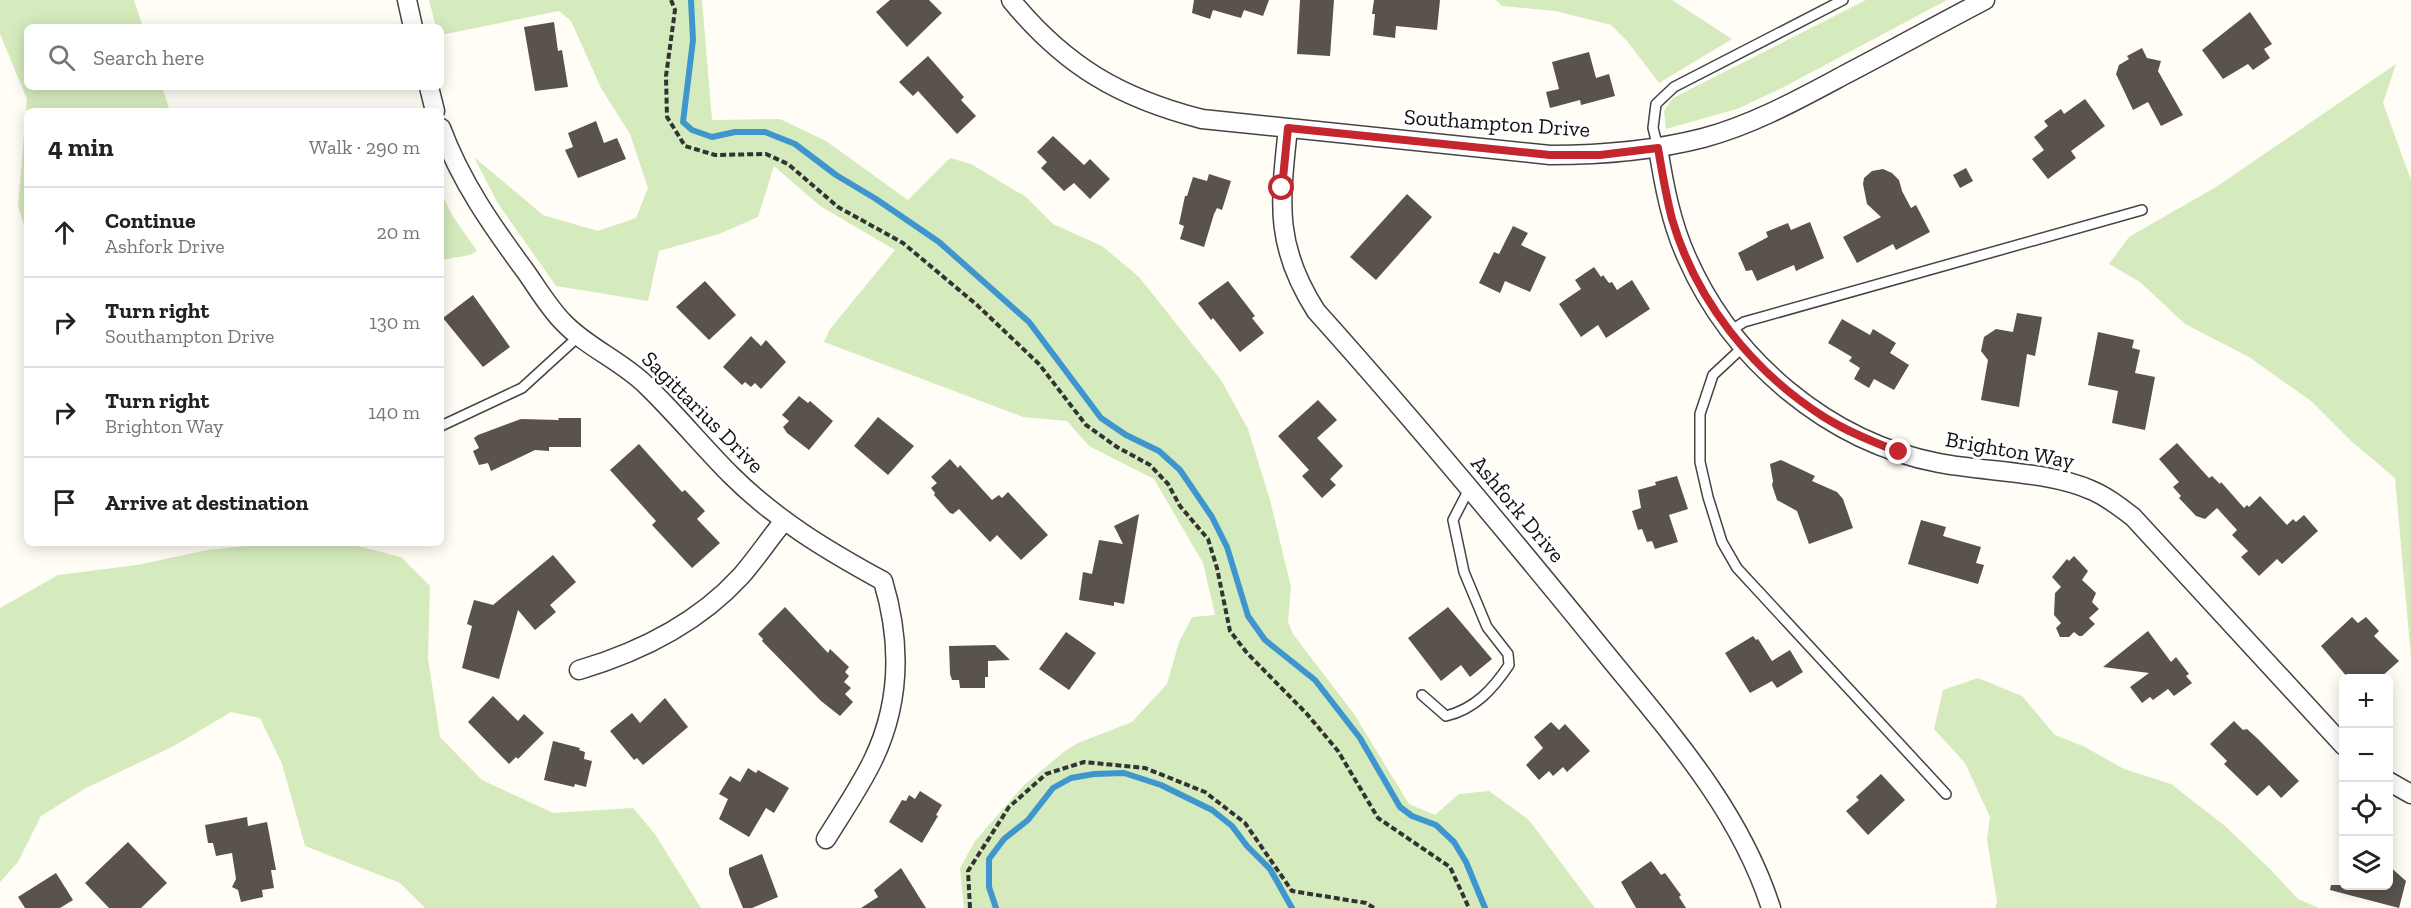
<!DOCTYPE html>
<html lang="en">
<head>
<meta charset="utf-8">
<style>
  :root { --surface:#fff; --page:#f2f2f2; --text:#222; --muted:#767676; --line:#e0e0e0 }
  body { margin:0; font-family:"Zilla Slab",serif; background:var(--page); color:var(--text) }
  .controls { position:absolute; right:18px; bottom:18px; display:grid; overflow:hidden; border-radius:9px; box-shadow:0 3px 15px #0003 }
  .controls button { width:54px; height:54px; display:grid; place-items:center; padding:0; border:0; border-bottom:2px solid var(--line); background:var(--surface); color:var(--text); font:30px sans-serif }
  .stop { position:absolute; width:18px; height:18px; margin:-14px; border:4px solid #c4262e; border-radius:50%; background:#fff }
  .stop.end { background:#c4262e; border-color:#fff; box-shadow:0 2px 6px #0008 }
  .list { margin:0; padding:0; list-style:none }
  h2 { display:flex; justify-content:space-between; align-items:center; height:78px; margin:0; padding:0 24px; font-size:26px }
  h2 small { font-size:20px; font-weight:400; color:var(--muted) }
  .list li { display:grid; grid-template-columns:39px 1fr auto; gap:18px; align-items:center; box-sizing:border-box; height:90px; padding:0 24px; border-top:2px solid var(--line) }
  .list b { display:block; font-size:22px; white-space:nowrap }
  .list p { margin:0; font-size:20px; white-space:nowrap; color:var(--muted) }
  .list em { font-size:20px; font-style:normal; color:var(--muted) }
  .icon { flex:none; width:33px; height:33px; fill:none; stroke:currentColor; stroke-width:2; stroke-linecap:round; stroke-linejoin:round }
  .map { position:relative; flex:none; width:2411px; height:908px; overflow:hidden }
  .search { position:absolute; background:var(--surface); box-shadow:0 3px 15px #0003; left:24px; top:24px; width:420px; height:66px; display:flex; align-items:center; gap:15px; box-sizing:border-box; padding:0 21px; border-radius:9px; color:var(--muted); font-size:22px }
  .panel { position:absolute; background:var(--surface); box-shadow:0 3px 15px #0003; left:24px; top:108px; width:420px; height:438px; border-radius:9px }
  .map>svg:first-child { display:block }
  .green { fill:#d5ebbd }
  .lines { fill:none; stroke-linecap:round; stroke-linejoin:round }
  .stream { stroke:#3f96cf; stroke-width:6 }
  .building { fill:#5a524d }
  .lane-casing { stroke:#444; stroke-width:12 }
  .street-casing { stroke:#444; stroke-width:21 }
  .path { stroke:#333; stroke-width:4; stroke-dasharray:6 3; stroke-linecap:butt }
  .lane { stroke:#fff; stroke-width:9 }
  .street { stroke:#fff; stroke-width:18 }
  .route { stroke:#c4262e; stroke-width:8 }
  .labels { text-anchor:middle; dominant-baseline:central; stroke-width:6; stroke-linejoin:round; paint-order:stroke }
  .street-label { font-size:22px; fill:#111; stroke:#fff }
</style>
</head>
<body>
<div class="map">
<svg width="2411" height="908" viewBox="0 0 2411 908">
  <rect width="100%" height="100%" fill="#fffdf5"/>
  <!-- green -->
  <path class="green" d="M0,0H134L143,27H27V87H162L170,111H27V229L25,228L18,207L27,99L0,34Z
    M429,0H702L712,120L780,119L826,141L908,200L950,158L971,164L1026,197L1053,224L1102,246L1139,277L1221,380L1248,429L1270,500L1291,587L1288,622L1293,634L1354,714L1409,804L1435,815L1459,794L1489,791L1529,820L1595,908H964L960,868L975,841L1023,786L1065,751L1078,743L1132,722L1167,684L1179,642L1192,617L1215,615L1203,563L1154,479L1089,446L1067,421L1023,417L824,342L830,329L895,250L820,206L774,166L758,217L719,234L659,251L648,301L556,286L497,202L474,157L543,215L598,231L636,218L648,188L630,134L601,88L571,21L559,11L441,35V27H436Z
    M1496,0H1672L1732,39L1659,83L1627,41L1611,25L1555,11L1502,6Z
    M1866,0H1947L1782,88L1737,109L1666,129L1664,111L1673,98Z
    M2396,64L2383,103L2411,180V658L2395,478L2351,441L2311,401L2249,357L2185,324L2140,282L2109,264L2129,237L2216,187Z
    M441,192L452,215L477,251L470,255L441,260Z
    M277,543L354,545L401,557L430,586L428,658L440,737L482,780L553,813L633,808L655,834L701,908H425L400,883L305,846L282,764L260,718L231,712L174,746L86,788L41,816L18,862L0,882V608L58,575L137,565L207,550Z
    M1978,678L2022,696L2055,735L2085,747L2124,769L2171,784L2225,826L2271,870L2298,899L2319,908H1995L1997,902L1987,839L1990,817L1965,763L1934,729L1943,690Z"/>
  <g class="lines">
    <!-- stream -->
    <path class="stream" d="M691,0L693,40L683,122L692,130L712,137L735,132H765L795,144L836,175L876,199L939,242L1029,322L1101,418L1126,435L1159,451L1180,470L1212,517L1227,547L1248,616L1265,640L1315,680L1360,738L1400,807L1412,816L1436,825L1454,842L1466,862L1485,908
      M996,908L989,887V859L1004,839L1028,820L1053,788L1071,778L1094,774L1124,773L1161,785L1212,810L1232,826L1247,846L1270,869L1292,908"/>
  </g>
  <!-- building -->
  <path class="building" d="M890,0H929L942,13L907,47L876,12Z
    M1194,0H1269L1263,16L1244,10L1241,18L1213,10L1210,19L1192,13Z
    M1300,0H1334L1330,56L1297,54Z
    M1374,0H1440L1437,30L1396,26L1395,38L1373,35L1375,14H1372Z
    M2250,12L2272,44L2264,49L2270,58L2253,70L2248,64L2223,79L2202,50Z
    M554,22L558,51L562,50L568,87L535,91L524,27Z
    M2142,48L2147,58L2161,61L2158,71L2183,115L2161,126L2148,102L2133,110L2116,74L2119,65L2129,59L2127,56Z
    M1589,52L1596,78L1609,74L1615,96L1581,105L1580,100L1550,108L1546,92L1559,89L1552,62Z
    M928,56L964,97L961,100L976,116L957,134L918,91L913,96L899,82Z
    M2085,99L2105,126L2071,151L2076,158L2048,179L2032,159L2044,150L2034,137L2048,126L2044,121L2061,109L2064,114Z
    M596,121L604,143L617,138L626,159L578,178L565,150L573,147L568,133Z
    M1053,136L1084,165L1090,159L1110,179L1090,199L1074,183L1064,191L1041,168L1047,162L1037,152Z
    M1966,168L1973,181L1960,188L1953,175Z
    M1883,169L1892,173L1899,180L1902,191L1911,208L1916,205L1930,232L1896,250L1893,244L1857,263L1843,237L1881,217L1867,204L1863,184L1864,178L1872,171Z
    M1209,174L1231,181L1222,210L1217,208L1214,214L1204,247L1180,239L1184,226L1179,224L1185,196H1187L1193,177L1207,181Z
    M1407,194L1432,217L1376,280L1350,257Z
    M1810,222L1824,258L1796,271L1794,265L1757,281L1752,270L1746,271L1738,253L1768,237L1766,232L1788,223L1791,230Z
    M1513,226L1528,233L1521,245L1546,257L1530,292L1505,281L1500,293L1479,283L1494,252L1499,254Z
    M1594,267L1601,277L1603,275L1609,283L1612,282L1617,290L1632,280L1650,309L1606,338L1598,325L1581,337L1559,304L1581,289L1575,280Z
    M705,281L736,315L709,340L676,307Z
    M1228,281L1255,316L1252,318L1264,333L1240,352L1213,318L1211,320L1198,303Z
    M473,295L510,347L483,367L443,318Z
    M2017,313L2042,317L2035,356L2027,354L2019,407L1981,400L1988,360L1981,351L1984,337L1996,329L2013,332Z
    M1842,319L1870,335L1873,329L1896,343L1890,353L1909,365L1894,390L1874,379L1869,388L1854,379L1860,368L1849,361L1852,357L1828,343Z
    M2098,332L2134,340L2132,348L2140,350L2135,373L2155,377L2145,430L2112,423L2118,391L2088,385Z
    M751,336L761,346L766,340L786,362L761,389L755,383L751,387L745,382L742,385L723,367Z
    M799,396L808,403L810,401L833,421L809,450L787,433L783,427L789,421L782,415Z
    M1318,400L1337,420L1317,438L1343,466L1330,479L1336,485L1322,498L1302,476L1309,470L1278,436Z
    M878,417L914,446L888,475L854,446Z
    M558,418H581V447H549V451L535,450L491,471L488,463L479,465L473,451L479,448L474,438L478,435L521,419L559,420Z
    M2177,443L2209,478L2212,476L2220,484L2221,482L2244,508L2247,505L2249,507L2260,496L2287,525L2293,519L2296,522L2304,515L2318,531L2282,564L2277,559L2259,576L2241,557L2248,551L2232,535L2237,530L2217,508L2205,519L2196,516L2179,498L2181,496L2173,487L2179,482L2159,459Z
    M639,444L682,492L685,490L705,511L697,519L720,543L692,568L652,525L656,521L610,470Z
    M950,459L958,468L960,465L992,500L999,495L1002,498L1008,492L1048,535L1021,560L997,535L990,542L959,509L953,514L950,513L934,495L935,493L931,488L937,483L931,477Z
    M1781,460L1815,476L1812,481L1837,492L1843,499L1853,528L1809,544L1797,511L1777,500L1772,485L1773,481L1770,464Z
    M1677,476L1688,509L1669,515L1678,542L1655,549L1652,541L1647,542L1642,529L1638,530L1632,511L1641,508L1638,490L1656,485L1655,482Z
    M1139,514L1124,604L1114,602V606L1079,600L1083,572L1092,574L1099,540L1123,544L1114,526Z
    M1921,520L1946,527L1943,536L1981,547L1976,563L1984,565L1978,584L1908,564Z
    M553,555L576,582L550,605L556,612L535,630L518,610L499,679L462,668L472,626L467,624L474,600L493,605Z
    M2074,556L2088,571L2082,580L2096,593L2092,602L2099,609L2089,618L2095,624L2082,636H2079L2074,632L2069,637H2060L2056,628L2061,623L2054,615L2055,593L2061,587L2052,577L2067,559L2069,561Z
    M785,607L828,653L830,649L849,667L845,672L849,676L844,682L851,688L845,694L853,702L840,716L821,701L762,641L763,639L758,634Z
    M1448,607L1492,659L1470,677L1461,665L1441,681L1408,638Z
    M2352,617L2358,623L2366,617L2379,631L2374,636L2399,661L2380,678H2348L2321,646Z
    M2148,631L2171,662L2176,657L2189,674L2186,676L2192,683L2174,696L2168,689L2153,700L2150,697L2142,703L2130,687L2149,673L2103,667Z
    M1066,632L1096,653L1069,690L1039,669Z
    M1753,636L1756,640L1758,639L1772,661L1790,650L1803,672L1777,688L1772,681L1750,693L1725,653Z
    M995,645L1010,660L988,661V677H985V688H960L959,680H952L950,674L949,646Z
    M493,696L518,721L524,714L544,733L518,759L516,757L509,764L468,722Z
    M665,698L688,727L643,765L637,758L634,760L610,731L632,713L640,723Z
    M2234,721L2243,730L2247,729L2258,739L2299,781L2281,798L2269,785L2257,796L2224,764L2227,761L2210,744Z
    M1551,722L1559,730L1565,724L1590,751L1567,772L1563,767L1553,776L1549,771L1539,780L1526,765L1543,748L1534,737Z
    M553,741L580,748L579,750L585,752L584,759L592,761L586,787L575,784L574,787L544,780Z
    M748,768L756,773L758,770L789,788L774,813L766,808L749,837L719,819L728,799L719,794L730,776L740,782Z
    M1881,774L1905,800L1868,835L1846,811L1859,800L1856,797Z
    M920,791L942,805L936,815L938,816L922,843L889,822L902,800L906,801L909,795L915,799Z
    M247,817L248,826L267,822L276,870H271L274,888L262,890L263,897L241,902L238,890L232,887L236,879L232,853L216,856L213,843H208L205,825Z
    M128,842L167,883L141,908H109L85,883Z
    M762,854L778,897L752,908H743L729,874V868Z
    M1651,861L1661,875L1665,873L1681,895L1679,897L1686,908H1636L1621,882Z
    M2388,865L2406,881L2399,908L2330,890L2331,885H2388Z
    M901,868L926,908H861L878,897L874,890Z
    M56,873L73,900L60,908H25L18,897Z"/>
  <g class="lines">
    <!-- lane casing -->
    <g class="lane-casing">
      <path id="lane" d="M1658,148L1653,128L1656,104L1674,87L1843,0
        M1730,331L1744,322L2142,210
        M1743,347L1713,375L1700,414V462L1708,497L1722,542L1737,568L1946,794
        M441,426L522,388L579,336
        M1422,695L1446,716C1475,709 1493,689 1509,665L1508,654L1487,627L1464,572L1453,520L1470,487"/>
    </g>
    <!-- street casing -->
    <g class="street-casing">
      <path id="street" d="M407,0L413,27
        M1011,0C1065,66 1120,98 1202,119L1550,155C1602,155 1652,151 1703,138C1755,124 1801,98 1848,73C1894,49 1939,24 1985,0
        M429,87L435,111
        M441,128C461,182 492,226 526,272C538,289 549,308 564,323C588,348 622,361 647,386C676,414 702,446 731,475C776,520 828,551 883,581C901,641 901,702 873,760C860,787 842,813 826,839
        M1288,128C1280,203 1274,245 1316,311C1413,419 1506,531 1598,644C1664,726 1738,805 1771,908
        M1658,148C1664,185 1671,223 1687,258C1732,360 1828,442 1939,463C1986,472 2047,471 2091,490C2106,496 2120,507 2133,517L2344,746
        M579,670C640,652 697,624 741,576C756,559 769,539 784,521
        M2388,781L2411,794"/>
    </g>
    <!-- path -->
    <path class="path" d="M671,0L675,10L666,76L667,117L685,146L715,155L766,154L788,164L838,207L903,243L977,305L1039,364L1086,425L1117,447L1150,465L1168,484L1180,506L1208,539L1217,568L1230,631L1247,653L1307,714L1338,751L1378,818L1450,867L1469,908
      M970,908L968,871L1009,807L1046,774L1084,762L1145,768L1205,792L1245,823L1292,891L1366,903L1374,908"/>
    <!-- lane -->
    <use href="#lane" class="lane"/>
    <!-- street -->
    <use href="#street" class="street"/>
  </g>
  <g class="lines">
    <!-- route -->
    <path class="route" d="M1282,188L1288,128L1550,155H1600L1658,148C1662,172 1666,196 1672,219C1696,301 1753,372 1824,417C1848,432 1873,442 1899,452"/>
  </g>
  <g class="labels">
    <!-- street labels -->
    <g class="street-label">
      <text transform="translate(1497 123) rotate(4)">Southampton Drive</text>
      <text transform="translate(703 412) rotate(45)">Sagittarius Drive</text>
      <text transform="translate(2010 450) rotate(10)">Brighton Way</text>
      <text transform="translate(1518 509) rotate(50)">Ashfork Drive</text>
    </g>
  </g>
</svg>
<div class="controls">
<button>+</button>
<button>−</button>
<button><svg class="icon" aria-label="locate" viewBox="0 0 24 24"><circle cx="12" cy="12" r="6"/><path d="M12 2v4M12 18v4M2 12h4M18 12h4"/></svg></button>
<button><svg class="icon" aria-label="layers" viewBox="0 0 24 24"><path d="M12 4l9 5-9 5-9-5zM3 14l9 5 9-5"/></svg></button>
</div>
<div class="stop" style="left:1282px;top:188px"></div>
<div class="stop end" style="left:1899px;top:452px"></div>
<div class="search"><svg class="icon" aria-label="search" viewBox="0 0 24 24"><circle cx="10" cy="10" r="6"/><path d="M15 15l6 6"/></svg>Search here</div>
<section class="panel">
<h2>4 min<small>Walk · 290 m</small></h2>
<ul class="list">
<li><svg class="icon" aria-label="ahead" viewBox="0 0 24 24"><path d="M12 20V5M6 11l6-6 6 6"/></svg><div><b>Continue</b><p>Ashfork Drive</p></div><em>20 m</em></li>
<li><svg class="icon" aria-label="right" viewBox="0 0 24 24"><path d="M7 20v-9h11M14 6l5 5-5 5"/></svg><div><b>Turn right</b><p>Southampton Drive</p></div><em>130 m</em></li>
<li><svg class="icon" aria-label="right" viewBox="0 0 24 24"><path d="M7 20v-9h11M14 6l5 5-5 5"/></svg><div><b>Turn right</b><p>Brighton Way</p></div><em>140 m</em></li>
<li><svg class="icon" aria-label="arrive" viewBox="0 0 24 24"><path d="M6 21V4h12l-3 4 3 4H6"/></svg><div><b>Arrive at destination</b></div></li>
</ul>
</section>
</div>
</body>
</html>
